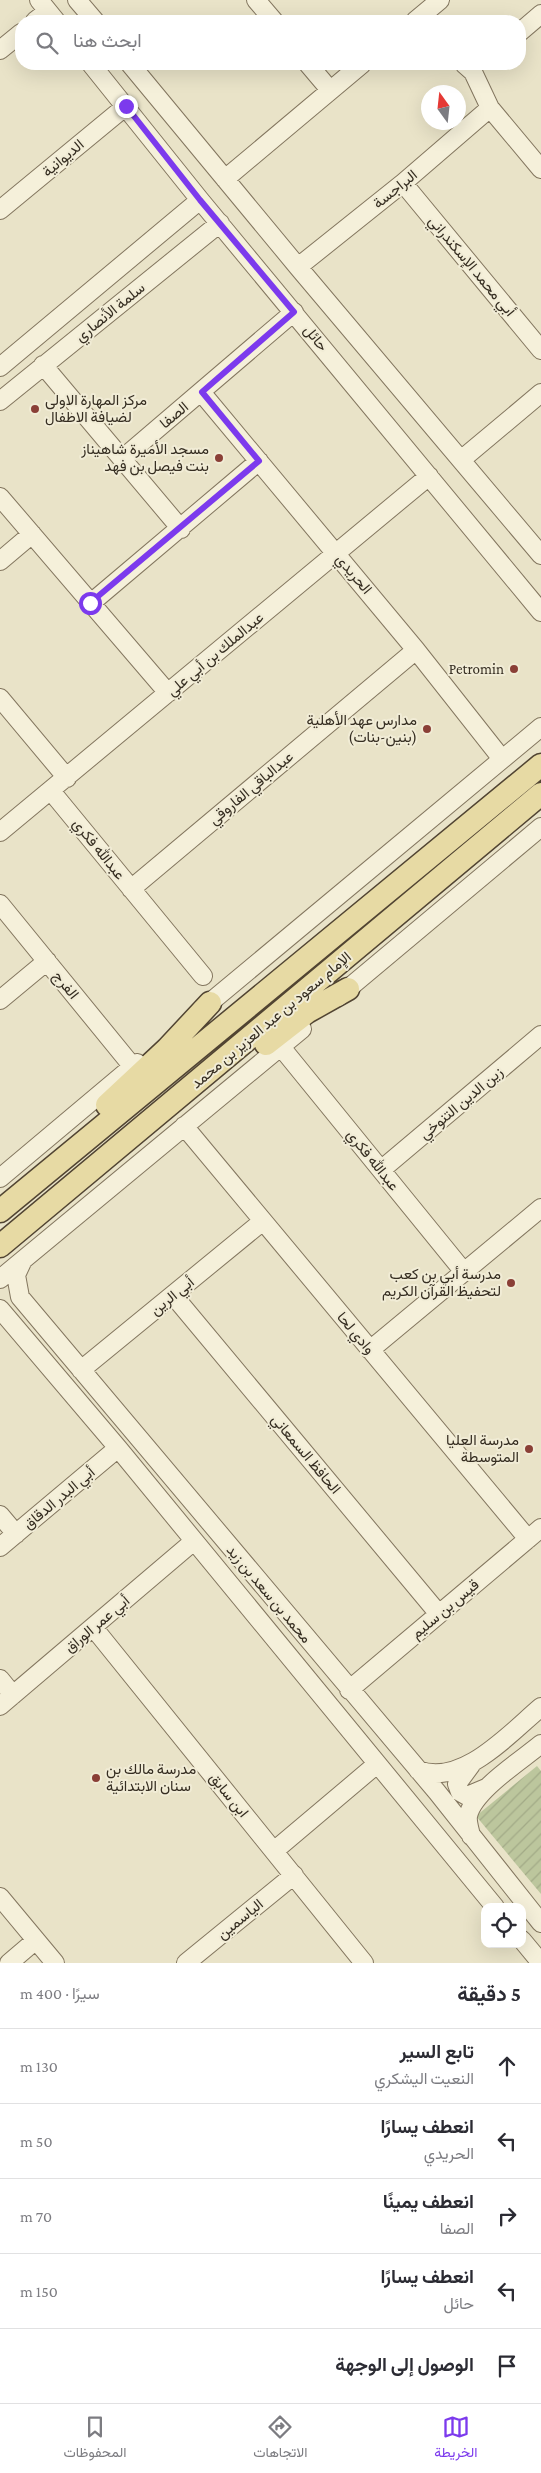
<!DOCTYPE html>
<html lang="ar">
<head>
<meta charset="utf-8">
<style>
  :root { --surface:#fff; --page:#f7f7f7; --text:#2b2b33; --muted:#7c7c81; --line:#e1e1e2; --accent:#7c3aed }
  body { margin:0; font-family:"Crimson Pro",Vazirmatn,serif; background:var(--page); color:var(--text); direction:rtl }
  .controls { position:absolute; right:15px; bottom:15px; display:grid; overflow:hidden; border-radius:10px; box-shadow:0 5px 20px #0002 }
  .controls button { width:45px; height:45px; display:grid; place-items:center; padding:0; border:0; border-bottom:1px solid var(--line); background:var(--surface); color:var(--text); font:25px sans-serif }
  .compass { position:absolute; left:421px; top:85px; width:45px; height:45px; border-radius:50%; background:var(--surface); box-shadow:0 5px 20px #0002; rotate:345deg }
  .stop { position:absolute; width:15px; height:15px; margin:-11px; border:4px solid #7c3aed; border-radius:50%; background:#fff }
  .stop.end { background:#7c3aed; border-color:#fff; box-shadow:0 1px 5px #0008 }
  .list { margin:0; padding:0; list-style:none }
  h2 { display:flex; justify-content:space-between; align-items:center; height:65px; margin:0; padding:0 20px; font-size:21px }
  h2 small { font-size:16px; font-weight:400; color:var(--muted) }
  .list li { display:grid; grid-template-columns:32px 1fr auto; gap:15px; align-items:center; box-sizing:border-box; height:75px; padding:0 20px; border-top:1px solid var(--line) }
  .list b { display:block; font-size:19px; white-space:nowrap }
  .list p { margin:0; font-size:16px; white-space:nowrap; color:var(--muted) }
  .list em { font-size:16px; font-style:normal; color:var(--muted) }
  .icon { flex:none; width:28px; height:28px; fill:none; stroke:currentColor; stroke-width:2; stroke-linecap:round; stroke-linejoin:round }
  .map { position:relative; flex:none; width:541px; height:1963px; overflow:hidden; direction:ltr }
  .search { position:absolute; background:var(--surface); box-shadow:0 5px 20px #0002; left:15px; right:15px; top:15px; height:55px; display:flex; align-items:center; gap:12px; box-sizing:border-box; padding:0 18px; border-radius:20px; color:var(--muted); font-size:19px }
  .sheet { height:440px; background:var(--surface) }
  nav { display:flex; justify-content:space-around; align-items:center; box-sizing:border-box; height:70px; border-top:1px solid var(--line); background:var(--surface); font-size:14px; color:var(--muted) }
  nav a { display:grid; justify-items:center; gap:2px }
  nav .on { color:var(--accent) }
  .map>svg:first-child { display:block }
  .garden { fill:url(#garden-furrows) }
  .lines { fill:none; stroke-linecap:round; stroke-linejoin:round }
  .minor-casing { stroke:#83765f; stroke-width:20 }
  .major-casing { stroke:#514432; stroke-width:25 }
  .minor { stroke:#f5f0da; stroke-width:18 }
  .major { stroke:#e7daa4; stroke-width:22 }
  .route { stroke:#7c3aed; stroke-width:6 }
  .poi-dot { fill:#8a3f36; stroke:#f1ecd6; stroke-width:2 }
  .labels { text-anchor:middle; dominant-baseline:central; stroke-width:4; stroke-linejoin:round; paint-order:stroke }
  .street-label { font-size:15px; fill:#352d21; stroke:#f1ecd6 }
  .poi-label { font-size:15px; fill:#352d21; stroke:#f1ecd6; text-anchor:end }
</style>
</head>
<body>
<div class="map">
<svg width="541" height="1963" viewBox="0 0 541 1963">
  <defs>
    <pattern id="garden-furrows" width="10" height="10" patternUnits="userSpaceOnUse" patternTransform="scale(1.25)"><rect width="10" height="10" fill="#bcc69d"/><path d="M-1 1l2-2M0 10L10 0M9 11l2-2" fill="none" stroke="#a2aa87"/></pattern>
  </defs>
  <rect width="100%" height="100%" fill="#e9e3c8"/>
  <!-- garden -->
  <path class="garden" d="M537,1766L541,1771V1894L476,1816Z"/>
  <g class="lines">
    <!-- minor casing -->
    <g class="minor-casing">
      <path id="minor" d="M39,0L56,21
        M77,0L95,21
        M256,0L274,21
        M35,21L48,11
        M415,21L440,0
        M520,32L541,14
        M0,50L21,33
        M91,64L200,200L541,612
        M130,64L298,267L541,555
        M308,64L330,90
        M464,64L473,72L490,108L541,169
        M225,179L362,64
        M403,183L541,350
        M0,210L126,106
        M298,267L403,183L490,108
        M43,365L181,529
        M0,367L200,200
        M201,392L416,650L502,759
        M0,401L220,223
        M122,459L294,312
        M461,460L541,393
        M0,497L168,693
        M0,561L32,534
        M91,603L259,461
        M0,698L67,778
        M51,791L203,976
        M0,832L429,476
        M131,889L416,650
        M0,904L133,1067
        M338,997L541,827
        M0,1000L47,961
        M201,1010L541,727
        M281,1047L464,1272
        M184,1126L528,1539
        M381,1170L541,1035
        M0,1178L137,1063
        M23,1260L16,1275L20,1297L437,1792L541,1923
        M0,1279L302,1029
        M173,1295L438,1613
        M0,1309L118,1448L495,1907
        M370,1350L541,1208
        M81,1370L263,1221
        M0,1515L16,1534
        M0,1547L118,1448
        M93,1627L364,1963
        M0,1679L13,1695
        M349,1690L541,1528
        M0,1706L194,1541
        M471,1765L457,1784L460,1792L467,1796L486,1788
        M418,1770C462,1787 509,1734 541,1707
        M471,1836C470,1830 467,1822 468,1816C473,1791 522,1760 541,1744
        M274,1851L377,1764
        M0,1897L55,1963
        M522,1940L541,1963
        M9,1963L36,1940
        M186,1963L294,1875"/>
    </g>
    <!-- major casing -->
    <g class="major-casing">
      <path id="major" d="M266,1044L307,1012L348,989
        M107,1105L167,1049L210,1003
        M0,1211L541,765
        M0,1246L541,794"/>
    </g>
    <!-- minor -->
    <use href="#minor" class="minor"/>
    <!-- major -->
    <use href="#major" class="major"/>
  </g>
  <g class="lines">
    <!-- route -->
    <path class="route" d="M90,603L259,461L202,392L294,312L200,200L126,106"/>
  </g>
  <!-- markers -->
  <g class="poi-dot">
    <circle cx="35" cy="409" r="5"/>
    <circle cx="219" cy="458" r="5"/>
    <circle cx="514" cy="669" r="5"/>
    <circle cx="427" cy="729" r="5"/>
    <circle cx="511" cy="1283" r="5"/>
    <circle cx="529" cy="1449" r="5"/>
    <circle cx="96" cy="1778" r="5"/>
  </g>
  <g class="labels">
    <!-- street labels -->
    <g class="street-label">
      <text transform="translate(63 158) rotate(-40)">الديوانية</text>
      <text transform="translate(395 189) rotate(-39)">البراجسة</text>
      <text transform="translate(472 266) rotate(50)">أبي محمد الإسكندراني</text>
      <text transform="translate(110 312) rotate(-39)">سلمة الأنصاري</text>
      <text transform="translate(316 338) rotate(51)">حائل</text>
      <text transform="translate(174 415) rotate(-40)">الصفا</text>
      <text transform="translate(354 574) rotate(50)">الحريدي</text>
      <text transform="translate(215 654) rotate(-40)">عبدالملك بن أبي علي</text>
      <text transform="translate(251 788) rotate(-40)">عبدالباقي الفاروقي</text>
      <text transform="translate(99 849) rotate(51)">عبدالله فكري</text>
      <text transform="translate(66 985) rotate(51)">الفرج</text>
      <text transform="translate(271 1020) rotate(-40)">الإمام سعود بن عبد العزيز بن محمد</text>
      <text transform="translate(461 1103) rotate(-40)">زين الدين التنوخي</text>
      <text transform="translate(373 1160) rotate(51)">عبدالله فكري</text>
      <text transform="translate(172 1296) rotate(-39)">أبي الرين</text>
      <text transform="translate(356 1333) rotate(50)">وادي لحا</text>
      <text transform="translate(306 1454) rotate(50)">الحافظ السمعاني</text>
      <text transform="translate(59 1498) rotate(-40)">أبي البدر الدقاق</text>
      <text transform="translate(269 1594) rotate(50)">محمد بن سعد بن زيد</text>
      <text transform="translate(445 1609) rotate(-40)">قيس بن سليم</text>
      <text transform="translate(97 1624) rotate(-40)">أبي عمر الوراق</text>
      <text transform="translate(229 1795) rotate(51)">ابن سابق</text>
      <text transform="translate(240 1919) rotate(-39)">الياسمين</text>
    </g>
    <!-- poi labels -->
    <g class="poi-label">
      <text x="45" y="400" text-anchor="start">مركز المهارة الاولى<tspan x="45" dy="17">لضيافة الاطفال</tspan></text>
      <text x="209" y="449">مسجد الأميرة شاهيناز<tspan x="209" dy="17">بنت فيصل بن فهد</tspan></text>
      <text x="504" y="669">Petromin</text>
      <text x="417" y="720">مدارس عهد الأهلية<tspan x="417" dy="17">(بنين-بنات)</tspan></text>
      <text x="501" y="1274">مدرسة أبي بن كعب<tspan x="501" dy="17">لتحفيظ القرآن الكريم</tspan></text>
      <text x="519" y="1440">مدرسة العليا<tspan x="519" dy="17">المتوسطة</tspan></text>
      <text x="106" y="1769" text-anchor="start">مدرسة مالك بن<tspan x="106" dy="17">سنان الابتدائية</tspan></text>
    </g>
  </g>
</svg>
<div class="controls">
<button><svg class="icon" aria-label="locate" viewBox="0 0 24 24"><circle cx="12" cy="12" r="6"/><path d="M12 2v4M12 18v4M2 12h4M18 12h4"/></svg></button>
</div>
<svg class="compass" viewBox="-18 -18 36 36"><path d="M0-13l5 13h-10z" fill="#e53935"/><path d="M0 13l5-13h-10z" fill="#7c7c81"/></svg>
<div class="stop" style="left:90px;top:603px"></div>
<div class="stop end" style="left:126px;top:106px"></div>
<div class="search"><svg class="icon" aria-label="search" viewBox="0 0 24 24"><circle cx="10" cy="10" r="6"/><path d="M15 15l6 6"/></svg>ابحث هنا</div>
</div>
<section class="sheet">
<h2>5 دقيقة<small>سيرًا · 400 m</small></h2>
<ul class="list">
<li><svg class="icon" aria-label="ahead" viewBox="0 0 24 24"><path d="M12 20V5M6 11l6-6 6 6"/></svg><div><b>تابع السير</b><p>النعيت اليشكري</p></div><em>130 m</em></li>
<li><svg class="icon" aria-label="left" viewBox="0 0 24 24"><path d="M17 20v-9H6M10 6l-5 5 5 5"/></svg><div><b>انعطف يسارًا</b><p>الحريدي</p></div><em>50 m</em></li>
<li><svg class="icon" aria-label="right" viewBox="0 0 24 24"><path d="M7 20v-9h11M14 6l5 5-5 5"/></svg><div><b>انعطف يمينًا</b><p>الصفا</p></div><em>70 m</em></li>
<li><svg class="icon" aria-label="left" viewBox="0 0 24 24"><path d="M17 20v-9H6M10 6l-5 5 5 5"/></svg><div><b>انعطف يسارًا</b><p>حائل</p></div><em>150 m</em></li>
<li><svg class="icon" aria-label="arrive" viewBox="0 0 24 24"><path d="M6 21V4h12l-3 4 3 4H6"/></svg><div><b>الوصول إلى الوجهة</b></div></li>
</ul>
</section>
<nav>
<a class="on"><svg class="icon" aria-label="map" viewBox="0 0 24 24"><path d="M3 6l6-2 6 2 6-2v14l-6 2-6-2-6 2zM9 4v14M15 6v14"/></svg>الخريطة</a>
<a><svg class="icon" aria-label="directions" viewBox="0 0 24 24"><path d="M12 3l9 9-9 9-9-9zM9 14v-3h6M13 9l2 2-2 2"/></svg>الاتجاهات</a>
<a><svg class="icon" aria-label="saved" viewBox="0 0 24 24"><path d="M7 4h10v16l-5-4-5 4z"/></svg>المحفوظات</a>
</nav>
</body>
</html>
